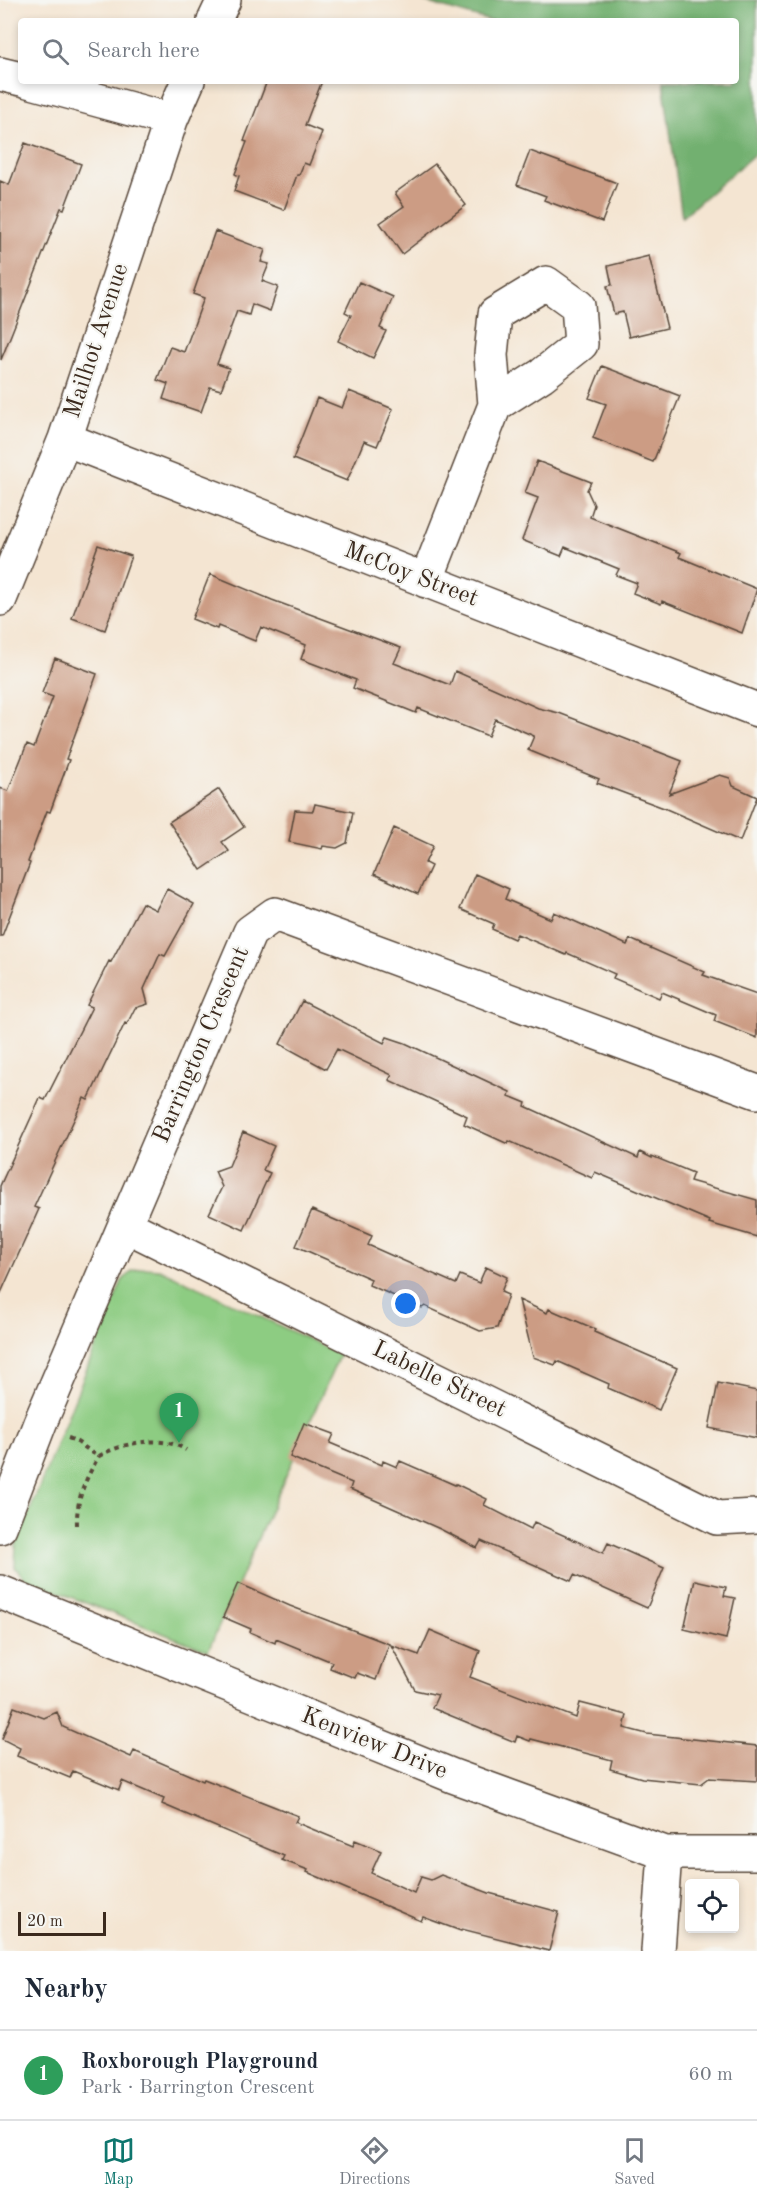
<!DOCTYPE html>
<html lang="en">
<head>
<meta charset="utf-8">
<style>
  :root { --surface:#fff; --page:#f6f6f7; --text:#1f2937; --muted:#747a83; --line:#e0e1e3; --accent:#0f766e }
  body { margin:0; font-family:"Old Standard TT",serif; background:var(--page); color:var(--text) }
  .controls { position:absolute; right:18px; bottom:18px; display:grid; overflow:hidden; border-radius:6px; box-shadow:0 3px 9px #0003 }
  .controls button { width:54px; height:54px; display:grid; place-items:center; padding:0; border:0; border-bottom:2px solid var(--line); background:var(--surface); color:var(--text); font:30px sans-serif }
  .scale { position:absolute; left:18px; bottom:15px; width:88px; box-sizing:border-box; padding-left:6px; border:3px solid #3b2a1e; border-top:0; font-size:16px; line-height:21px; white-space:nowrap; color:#3b2a1e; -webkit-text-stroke:4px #f6f6f2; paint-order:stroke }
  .you { position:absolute; left:406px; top:1304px; width:21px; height:21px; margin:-15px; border:4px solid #fff; border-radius:50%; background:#1a73e8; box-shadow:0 0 0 9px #1a73e833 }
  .badge { display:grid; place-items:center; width:39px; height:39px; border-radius:50%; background:var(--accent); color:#fff; font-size:20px; font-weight:700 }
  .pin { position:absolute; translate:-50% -50px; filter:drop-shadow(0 2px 3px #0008) }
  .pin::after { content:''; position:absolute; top:32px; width:21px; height:18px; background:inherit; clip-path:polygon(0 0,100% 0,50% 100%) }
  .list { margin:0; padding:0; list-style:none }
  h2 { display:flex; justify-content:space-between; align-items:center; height:78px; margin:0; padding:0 24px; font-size:26px }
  h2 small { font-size:20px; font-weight:400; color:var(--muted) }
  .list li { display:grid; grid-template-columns:39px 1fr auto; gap:18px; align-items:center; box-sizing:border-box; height:90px; padding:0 24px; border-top:2px solid var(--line) }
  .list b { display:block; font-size:22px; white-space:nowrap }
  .list p { margin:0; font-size:20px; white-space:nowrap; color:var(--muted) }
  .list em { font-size:20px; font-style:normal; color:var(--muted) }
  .icon { flex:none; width:33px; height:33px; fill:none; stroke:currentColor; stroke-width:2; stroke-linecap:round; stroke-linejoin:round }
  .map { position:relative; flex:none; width:757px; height:1951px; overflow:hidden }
  .search { position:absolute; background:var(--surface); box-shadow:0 3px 9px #0003; left:18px; right:18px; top:18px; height:66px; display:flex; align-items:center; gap:15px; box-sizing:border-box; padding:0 21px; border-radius:6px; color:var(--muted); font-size:22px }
  .sheet { height:168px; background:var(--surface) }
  nav { display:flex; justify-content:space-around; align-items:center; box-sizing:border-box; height:84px; border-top:2px solid var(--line); background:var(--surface); font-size:16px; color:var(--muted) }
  nav a { display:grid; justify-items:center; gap:3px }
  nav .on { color:var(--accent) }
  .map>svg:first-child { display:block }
  .green { fill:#8dcc82; stroke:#647b50; stroke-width:1.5 }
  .forest { fill:#72b070; stroke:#566d47; stroke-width:1.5 }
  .building { fill:#cc9c84 }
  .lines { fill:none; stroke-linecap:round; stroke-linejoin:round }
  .minor-casing { stroke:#574639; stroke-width:36 }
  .path { stroke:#574639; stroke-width:4; stroke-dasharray:4.5 4.5; stroke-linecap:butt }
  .minor { stroke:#fff; stroke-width:33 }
  .labels { text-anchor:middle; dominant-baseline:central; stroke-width:4.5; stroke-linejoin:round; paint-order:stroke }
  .street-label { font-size:24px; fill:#3b2a1e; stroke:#f6f6f2 }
</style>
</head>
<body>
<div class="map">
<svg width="757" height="1951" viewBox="0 0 757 1951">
  <rect width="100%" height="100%" fill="#f6f6f2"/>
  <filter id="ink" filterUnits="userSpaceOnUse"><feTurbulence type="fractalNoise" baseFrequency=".0167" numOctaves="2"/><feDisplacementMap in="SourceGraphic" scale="12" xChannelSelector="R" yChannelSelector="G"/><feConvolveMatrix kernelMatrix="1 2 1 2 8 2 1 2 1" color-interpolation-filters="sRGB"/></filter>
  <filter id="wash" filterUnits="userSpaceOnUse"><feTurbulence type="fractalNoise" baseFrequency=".008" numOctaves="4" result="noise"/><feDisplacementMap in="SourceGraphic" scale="24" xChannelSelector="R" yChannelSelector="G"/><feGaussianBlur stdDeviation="1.35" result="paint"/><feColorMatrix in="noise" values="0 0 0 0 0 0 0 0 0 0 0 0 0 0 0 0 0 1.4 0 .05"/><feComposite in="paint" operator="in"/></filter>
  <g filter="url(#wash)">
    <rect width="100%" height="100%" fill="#f4e5d2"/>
    <!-- green -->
    <path class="green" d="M145,1268L159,1269L340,1354L208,1651L25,1579L15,1567L16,1545L122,1281L132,1271Z"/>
    <!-- forest -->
    <path class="forest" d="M418,0H757V152L682,217L663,81H736V21H490Z"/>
    <g id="blocks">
      <!-- building -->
      <path class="building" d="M267,81H322L305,125L322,132L309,165L304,163L299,175H297L284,210L234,191L239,176L235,174L247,142L244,141Z
        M25,143L81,164L64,209L61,208L1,360L0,181L9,185Z
        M530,151L617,183L602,222L544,200L546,196L517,185Z
        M435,164L466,205L402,254L380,223L404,206L395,193Z
        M215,231L265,250L261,262L269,264L262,281L278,287L270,311L252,304L249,315L237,311L217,364L229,368L221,390L210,387L201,412L163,399L168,384L157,380L170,347L184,352L204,298L193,294Z
        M649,256L667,328L629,337L623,312L614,314L607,286L612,285L608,266Z
        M359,282L393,297L380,328L386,331L373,358L338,341L351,315L345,312Z
        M602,366L680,396L653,462L593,438L606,404L589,398Z
        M349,391L393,409L377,446L364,441L347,481L293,459L317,398L342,408Z
        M537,461L591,482L587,490L594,505L590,517L681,553L679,557L757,589L742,633L662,601L661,604L633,593L637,583L616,575L619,569L565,547L561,556L522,540L538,498L525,493Z
        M98,545L131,556L105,630L72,618Z
        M210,574L272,600L401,648L394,663L450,685L455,671L538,708L559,713L682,761L669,794L720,775L730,778L733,786L757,797L740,841L664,808L597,783L599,779L528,750L534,736L495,719L488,736L418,708L416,713L353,688L356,680L301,659L306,645L261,627L255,641L218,626L217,629L192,619Z
        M55,658L97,674L66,759L69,760L50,812L47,811L28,862L30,863L2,936H0V788L8,791L27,744L34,747L53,697L42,693Z
        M219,789L244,827L222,842L229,851L201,870L169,822Z
        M315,804L353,812L347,843L337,848L323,846L322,849L289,842L295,810L313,811Z
        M394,828L433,846L425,863L431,866L418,894L374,874Z
        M475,874L509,889L505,899L551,919L554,912L627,945L630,939L705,972L703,975L757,994V1038L714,1021L716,1015L662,992L659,998L613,978L615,974L567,953L566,955L517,934L514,939L492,929L494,924L460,909Z
        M167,889L194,904L165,956L160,954L144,989L148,1004L135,1008L127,1024L125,1023L88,1100L84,1098L34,1207L39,1209L0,1295V1186L40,1098L45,1100L92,1007L87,1005L109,961L111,962L142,903L156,910Z
        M302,1001L384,1043L387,1037L405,1043L510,1092L509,1096L526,1103L525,1106L638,1158L640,1152L652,1158V1156L693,1173L690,1181L757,1200V1237L709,1223L710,1221L595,1172L592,1178L509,1141L508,1144L464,1124L467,1116L389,1080L392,1075L337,1049L326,1069L280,1044Z
        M243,1132L274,1146L263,1170L270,1173L244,1230L209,1214L222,1187L215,1171L229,1166Z
        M312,1210L372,1236L368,1245L456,1284L460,1275L479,1283L486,1267L507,1277L501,1292L508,1295L497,1328L480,1331L425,1306L422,1308L369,1285L371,1279L296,1246Z
        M519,1300L547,1313L549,1309L595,1329L594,1332L677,1368L659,1410L608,1388L609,1384L557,1361L555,1365L533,1357Z
        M718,1383L757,1391V1438L709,1428Z
        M304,1423L334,1434L330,1443L382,1465L383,1461L397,1467L400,1461L455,1485L456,1484L487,1499L484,1505L531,1529L534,1522L603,1553L608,1543L664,1568L647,1608L574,1575L571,1581L481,1541L477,1548L440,1529L350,1489L352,1483L290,1457Z
        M695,1580L726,1587L724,1596L735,1598L726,1639L684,1629Z
        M238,1583L290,1606L389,1644L376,1680L357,1673L355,1678L330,1668L332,1662L276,1639L275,1643L250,1632L251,1629L223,1617Z
        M430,1630L480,1651L470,1677L576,1718L580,1703L627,1715L624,1728L647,1734L757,1746V1781L709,1778L701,1784L642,1778L610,1769L612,1760L531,1739L530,1741L517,1736L515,1742L432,1708L438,1695L415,1690L391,1645L419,1655Z
        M14,1707L44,1718L57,1712L63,1727L131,1757L134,1751L203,1781L204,1779L298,1816L295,1822L353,1846L355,1840L381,1851L371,1873L414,1893L421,1877L431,1880L441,1875L489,1893L559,1912L549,1951L462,1929L461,1931L423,1917L421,1921L307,1872L308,1870L282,1860L284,1856L162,1804L164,1799L122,1781L119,1790L73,1771L70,1778L17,1756L20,1748L2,1739Z"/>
    </g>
  </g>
  <g filter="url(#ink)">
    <use href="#blocks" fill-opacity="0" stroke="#574639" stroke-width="1.5"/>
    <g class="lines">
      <!-- minor casing -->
      <g class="minor-casing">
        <path id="minor" d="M214,21L224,0
          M0,74L21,79
          M28,81L171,120
          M65,439L757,710
          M426,581L495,405L542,375L581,344L578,306L546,283L495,314L491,355L495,405
          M0,599L65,439L171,120L188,81
          M125,1225L717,1518L757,1516
          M0,1527L40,1423L250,932L275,914L757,1092
          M0,1592L453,1776L665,1853H757
          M658,1951L665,1853"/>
      </g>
      <!-- path -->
      <path class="path" d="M68,1438C81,1442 87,1451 99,1456C122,1443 162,1434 186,1450
        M77,1525C76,1499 86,1478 99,1456"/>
      <!-- minor -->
      <use href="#minor" class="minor"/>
    </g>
  </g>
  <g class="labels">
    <!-- street labels -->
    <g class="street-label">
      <text transform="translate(97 341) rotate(-72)">Mailhot Avenue</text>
      <text transform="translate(411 575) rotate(21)">McCoy Street</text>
      <text transform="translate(202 1045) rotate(-67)">Barrington Crescent</text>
      <text transform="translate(439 1380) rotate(26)">Labelle Street</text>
      <text transform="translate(374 1744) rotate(22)">Kenview Drive</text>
    </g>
  </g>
</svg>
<div class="controls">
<button><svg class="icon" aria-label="locate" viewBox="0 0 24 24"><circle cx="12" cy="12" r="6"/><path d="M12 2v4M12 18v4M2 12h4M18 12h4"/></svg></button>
</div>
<div class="scale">20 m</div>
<div class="you"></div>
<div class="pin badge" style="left:179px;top:1443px;background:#2e9e5b">1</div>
<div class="search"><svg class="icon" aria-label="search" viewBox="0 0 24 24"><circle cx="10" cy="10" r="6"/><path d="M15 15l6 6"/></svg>Search here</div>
</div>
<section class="sheet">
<h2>Nearby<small></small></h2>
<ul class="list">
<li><span class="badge" style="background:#2e9e5b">1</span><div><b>Roxborough Playground</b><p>Park · Barrington Crescent</p></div><em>60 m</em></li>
</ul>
</section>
<nav>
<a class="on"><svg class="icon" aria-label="map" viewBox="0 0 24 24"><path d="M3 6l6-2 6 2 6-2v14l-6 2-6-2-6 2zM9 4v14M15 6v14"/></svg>Map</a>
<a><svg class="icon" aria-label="directions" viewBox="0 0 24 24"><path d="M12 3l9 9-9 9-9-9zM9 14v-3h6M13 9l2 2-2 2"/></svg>Directions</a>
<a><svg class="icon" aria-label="saved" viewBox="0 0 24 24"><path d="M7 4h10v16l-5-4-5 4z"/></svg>Saved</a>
</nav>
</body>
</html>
